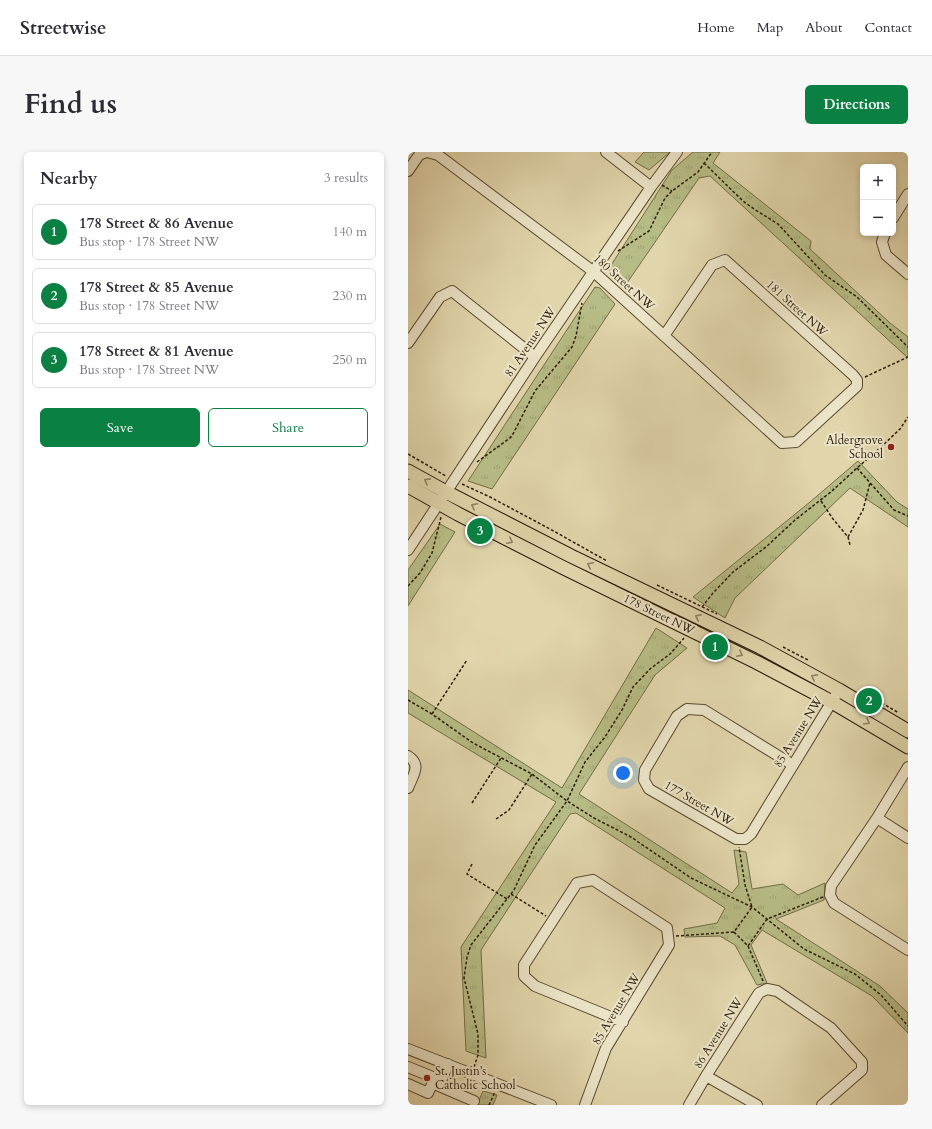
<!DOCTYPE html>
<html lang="en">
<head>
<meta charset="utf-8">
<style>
  :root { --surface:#fff; --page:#f7f7f7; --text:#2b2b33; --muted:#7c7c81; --line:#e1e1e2; --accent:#0b8043 }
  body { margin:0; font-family:Cardo,serif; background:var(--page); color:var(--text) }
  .controls { position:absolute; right:12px; top:12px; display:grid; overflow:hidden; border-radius:6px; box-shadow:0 2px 6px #0003 }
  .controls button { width:36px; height:36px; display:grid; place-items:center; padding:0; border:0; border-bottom:1px solid var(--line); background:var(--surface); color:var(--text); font:20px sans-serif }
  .you { position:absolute; left:215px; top:621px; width:14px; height:14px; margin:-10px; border:3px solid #fff; border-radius:50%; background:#1a73e8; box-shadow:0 0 0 6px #1a73e833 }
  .badge { display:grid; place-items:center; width:26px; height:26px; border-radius:50%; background:var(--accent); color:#fff; font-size:13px; font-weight:700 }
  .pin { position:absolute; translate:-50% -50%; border:2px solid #fff; box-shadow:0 1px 4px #0006 }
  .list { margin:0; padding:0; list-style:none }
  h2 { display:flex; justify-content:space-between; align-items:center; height:52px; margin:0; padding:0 16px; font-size:17px }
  h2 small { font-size:13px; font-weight:400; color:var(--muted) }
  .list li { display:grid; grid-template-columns:26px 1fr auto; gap:12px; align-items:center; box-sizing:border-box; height:56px; margin:0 8px 8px; padding:0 8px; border:1px solid var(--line); border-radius:6px }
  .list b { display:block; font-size:15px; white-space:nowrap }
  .list p { margin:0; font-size:13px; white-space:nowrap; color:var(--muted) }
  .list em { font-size:13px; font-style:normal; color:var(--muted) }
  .actions { display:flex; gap:8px; padding:12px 16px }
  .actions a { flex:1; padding:9px 0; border:1px solid var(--accent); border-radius:6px; text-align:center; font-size:14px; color:var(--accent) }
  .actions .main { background:var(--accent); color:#fff }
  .map { position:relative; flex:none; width:500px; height:953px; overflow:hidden; border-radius:6px }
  header { display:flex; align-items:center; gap:24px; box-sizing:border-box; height:56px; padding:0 20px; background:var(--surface); border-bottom:1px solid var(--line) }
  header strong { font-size:19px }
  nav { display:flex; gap:22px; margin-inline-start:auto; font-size:14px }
  .intro { display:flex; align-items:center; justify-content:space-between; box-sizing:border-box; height:96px; padding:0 24px }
  h1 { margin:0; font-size:28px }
  .button { padding:10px 18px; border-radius:6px; background:var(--accent); color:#fff; font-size:14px; font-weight:700 }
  main { display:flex; gap:24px; padding:0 24px }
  aside { flex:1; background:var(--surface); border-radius:6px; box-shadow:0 2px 6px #0003 }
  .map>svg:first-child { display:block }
  .park { fill:url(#park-tufts); stroke:#726c46 }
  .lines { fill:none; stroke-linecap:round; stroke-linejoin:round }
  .minor-casing { stroke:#594a30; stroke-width:12 }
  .major-casing { stroke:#2c1b07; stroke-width:15 }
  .path { stroke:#2c1b07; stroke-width:1.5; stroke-dasharray:3 2; stroke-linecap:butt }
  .minor { stroke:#ece4c8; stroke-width:10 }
  .major { stroke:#e1d5ab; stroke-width:13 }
  .oneway { stroke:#908161 }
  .poi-dot { fill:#8f2418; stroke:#ece4c8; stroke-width:1.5 }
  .labels { text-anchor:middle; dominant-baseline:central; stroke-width:4; stroke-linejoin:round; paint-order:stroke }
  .street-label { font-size:12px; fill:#2c1b07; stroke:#ece4c8 }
  .poi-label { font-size:12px; fill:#2c1b07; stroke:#ece4c8; text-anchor:end }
</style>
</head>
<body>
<header>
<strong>Streetwise</strong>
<nav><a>Home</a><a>Map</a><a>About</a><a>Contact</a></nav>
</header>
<div class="intro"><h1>Find us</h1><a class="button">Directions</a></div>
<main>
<aside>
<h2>Nearby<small>3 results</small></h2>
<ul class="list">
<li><span class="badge">1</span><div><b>178 Street &amp; 86 Avenue</b><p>Bus stop · 178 Street NW</p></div><em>140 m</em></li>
<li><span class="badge">2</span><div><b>178 Street &amp; 85 Avenue</b><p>Bus stop · 178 Street NW</p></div><em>230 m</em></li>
<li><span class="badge">3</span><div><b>178 Street &amp; 81 Avenue</b><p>Bus stop · 178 Street NW</p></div><em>250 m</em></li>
</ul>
<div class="actions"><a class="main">Save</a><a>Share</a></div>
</aside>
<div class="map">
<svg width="500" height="953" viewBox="0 0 500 953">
  <defs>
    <pattern id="park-tufts" width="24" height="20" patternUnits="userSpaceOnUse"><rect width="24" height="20" fill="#b7bc86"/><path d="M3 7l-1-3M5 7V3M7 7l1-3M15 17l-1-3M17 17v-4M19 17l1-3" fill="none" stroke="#9ea172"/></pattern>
  </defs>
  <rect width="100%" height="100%" fill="#e1d5ab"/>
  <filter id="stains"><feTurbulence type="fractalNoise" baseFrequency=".005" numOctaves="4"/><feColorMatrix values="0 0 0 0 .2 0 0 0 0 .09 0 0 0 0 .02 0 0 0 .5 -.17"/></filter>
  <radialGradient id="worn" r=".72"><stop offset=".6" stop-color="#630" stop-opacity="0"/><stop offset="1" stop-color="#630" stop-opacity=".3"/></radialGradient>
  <!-- park -->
  <path class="park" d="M236,0H262L241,18L227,10Z
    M285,0H312L305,11L403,89L402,97L482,171L500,185V206L302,24L291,26L219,131L200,118L264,18Z
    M187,135L192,136L207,152L84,337L60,329Z
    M450,309L489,350L500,357V375L442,336L327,446L317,466L285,445L402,350Z
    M32,372L47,380L0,454V418Z
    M248,476L279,496L247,523L171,642L324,741L331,732L326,698L338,700L344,737L375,732L390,743L417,731L416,748L368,767L472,834L500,861V881L464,844L354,778L343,793L359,831L349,833L327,793L312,784L277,785L276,777L309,771L317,756L168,661L162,662L73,798L78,906L58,899L53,795L148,650L0,561V538L154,636Z
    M75,939L89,943L85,953H69Z"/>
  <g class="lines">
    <!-- minor casing -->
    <g class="minor-casing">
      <path id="minor" d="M19,0L30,3L186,120L374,291L388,290L449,234V228L445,223L317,108L304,113L256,184
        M198,0L243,35
        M0,19L11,3L18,0
        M485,66L500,42
        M477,81L474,90L478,103L500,122
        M0,191L32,145L44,139L127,205
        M0,398L127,205L243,35L269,0
        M0,604C14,613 5,623 0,636
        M385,613L296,558L279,557L269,564L237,618L236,628L241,637L328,687H337L343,682L431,538
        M500,615L469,666L423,734L422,743L426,751L500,798
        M469,666L500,686
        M0,897L143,953
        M40,912L31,934L66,949
        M0,915L27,926L20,941L0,932
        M298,924L349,953
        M177,953L198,896L261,793L259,776L185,728L169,731L116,813V824L127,834L215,870
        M281,953L298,924L351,841L359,837L369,839L423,876L454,910V918L414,953"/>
    </g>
    <!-- major casing -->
    <g class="major-casing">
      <path id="major" d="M0,319L38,340L163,404L352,495L431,538L500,579
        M0,334L50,362L156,416L348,510L424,550L500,595"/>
    </g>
    <!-- path -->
    <path class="path" d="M296,11L335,49L346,57L370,72L417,123L449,145L500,195
      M254,33L264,39
      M210,99L241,79L257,46L264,39L290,20L304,0
      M457,225L500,205
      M0,302L38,324
      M69,310L102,286L105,282L127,239L164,195L168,184L174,151
      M449,316L486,358L500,364
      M54,332L82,345L142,377L199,409
      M413,349L425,367L440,385L442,393
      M440,385L455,358L462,331
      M249,433L309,462
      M0,434L12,421L24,401L33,365
      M294,455L305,441L325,420L358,395L387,368L424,339L449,316L473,295L492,277L500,265
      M375,495L400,508
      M465,546L491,561
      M0,548L24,562L65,591L124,622L159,649L186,666L223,685L283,726L344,755L396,797L447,822L473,843L500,874
      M24,562L59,508
      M64,651L93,606
      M88,667L101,658L124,622
      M64,712L59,722L99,747
      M103,742L138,764
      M326,780L340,794L359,767L415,745
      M268,784L326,780L344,755L337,733L331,695
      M340,794L355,829
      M66,915L70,903V882L56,826L59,805L63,793L106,738L127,693L159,649L177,610L197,585L214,558L225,535L242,517L262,502L276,486
      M81,953L87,940"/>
    <!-- minor -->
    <use href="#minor" class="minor"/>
    <!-- major -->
    <use href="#major" class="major"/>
  </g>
  <!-- one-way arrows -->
  <defs><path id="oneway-chevron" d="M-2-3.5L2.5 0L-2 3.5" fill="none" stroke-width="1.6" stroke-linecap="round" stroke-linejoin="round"/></defs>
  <g class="oneway">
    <use href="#oneway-chevron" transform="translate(19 329) rotate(-151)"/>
    <use href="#oneway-chevron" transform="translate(66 354) rotate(-153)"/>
    <use href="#oneway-chevron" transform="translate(102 389) rotate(27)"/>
    <use href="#oneway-chevron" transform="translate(182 413) rotate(-154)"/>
    <use href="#oneway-chevron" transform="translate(290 465) rotate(-154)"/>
    <use href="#oneway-chevron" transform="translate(332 502) rotate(27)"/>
    <use href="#oneway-chevron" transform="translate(406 525) rotate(-152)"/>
    <use href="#oneway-chevron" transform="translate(459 570) rotate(30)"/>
  </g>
  <!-- markers -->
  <g class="poi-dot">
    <circle cx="483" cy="295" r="4"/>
    <circle cx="19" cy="926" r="4"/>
  </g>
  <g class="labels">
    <!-- street labels -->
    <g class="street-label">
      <text transform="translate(216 130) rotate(42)">180 Street NW</text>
      <text transform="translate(389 156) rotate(42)">181 Street NW</text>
      <text transform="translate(122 190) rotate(-56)">81 Avenue NW</text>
      <text transform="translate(251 462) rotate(26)">178 Street NW</text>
      <text transform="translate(390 580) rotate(-58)">85 Avenue NW</text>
      <text transform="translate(291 651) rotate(30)">177 Street NW</text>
      <text transform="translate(208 857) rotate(-59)">85 Avenue NW</text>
      <text transform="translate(310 881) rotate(-58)">86 Avenue NW</text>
    </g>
    <!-- poi labels -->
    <g class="poi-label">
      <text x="475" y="288">Aldergrove<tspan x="475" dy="14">School</tspan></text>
      <text x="27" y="919" text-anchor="start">St. Justin’s<tspan x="27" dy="14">Catholic School</tspan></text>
    </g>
  </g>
  <rect width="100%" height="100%" filter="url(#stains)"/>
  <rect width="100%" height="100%" fill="url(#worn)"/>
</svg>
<div class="controls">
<button>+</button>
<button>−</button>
</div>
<div class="you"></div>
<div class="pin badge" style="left:307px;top:495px">1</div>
<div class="pin badge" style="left:461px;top:549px">2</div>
<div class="pin badge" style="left:72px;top:379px">3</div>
</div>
</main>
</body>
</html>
